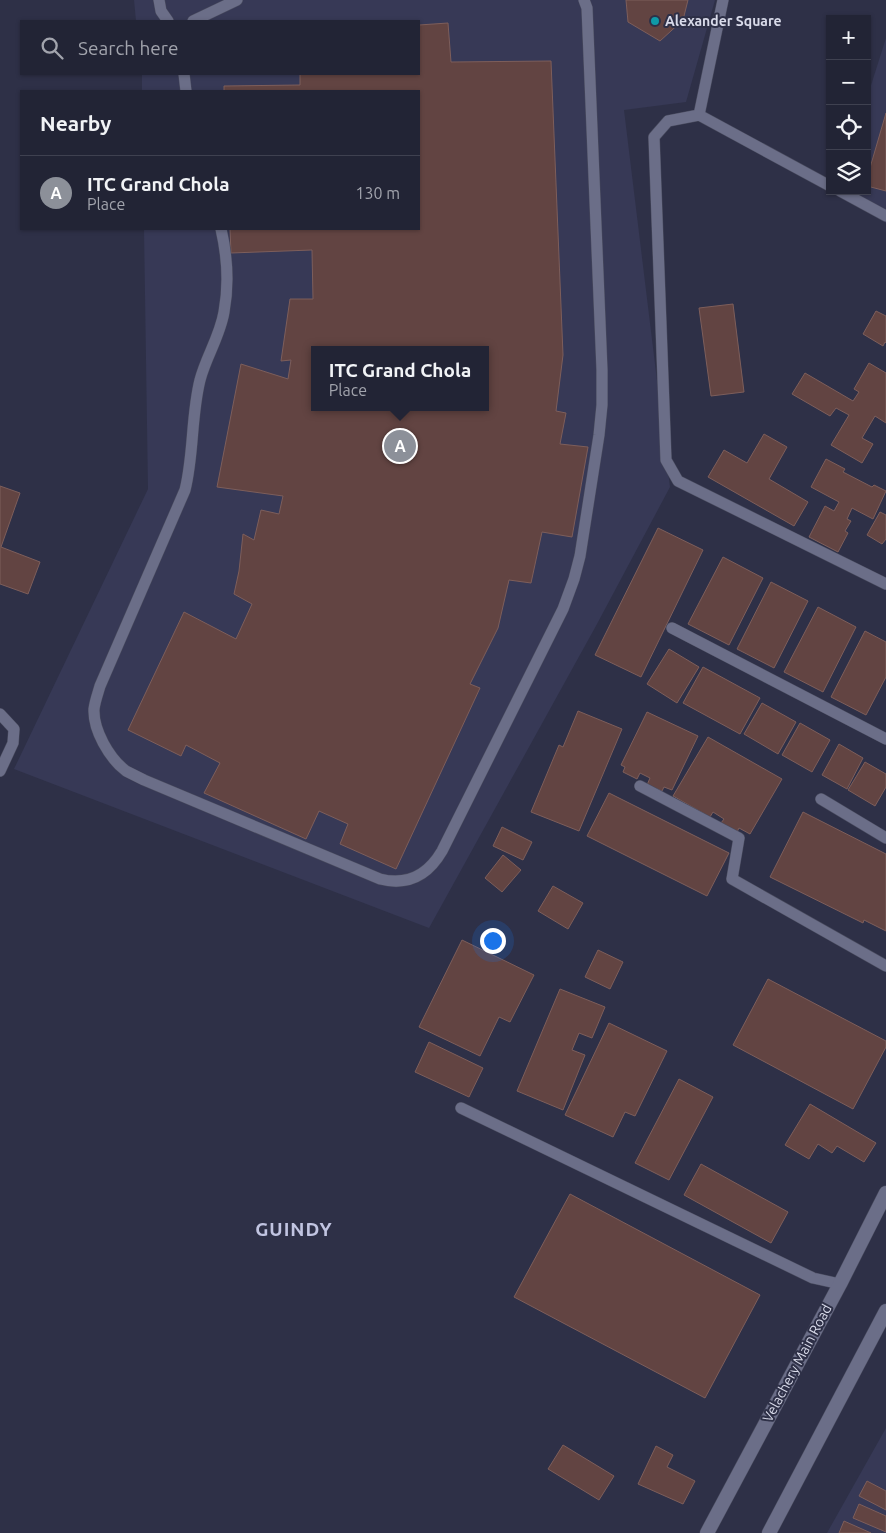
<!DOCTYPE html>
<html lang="en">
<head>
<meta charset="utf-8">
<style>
  :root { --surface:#222435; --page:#2a2c3d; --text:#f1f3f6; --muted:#a2a4ad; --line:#3f4150; --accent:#8c9099 }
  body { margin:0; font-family:Ubuntu,sans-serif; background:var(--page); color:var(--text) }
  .controls { position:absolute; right:15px; top:15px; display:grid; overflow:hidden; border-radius:0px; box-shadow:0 1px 4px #0004 }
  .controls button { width:45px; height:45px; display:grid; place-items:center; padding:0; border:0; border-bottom:1px solid var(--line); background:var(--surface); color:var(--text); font:25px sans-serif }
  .you { position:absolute; left:492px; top:940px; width:18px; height:18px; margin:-12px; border:4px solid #fff; border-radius:50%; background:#1a73e8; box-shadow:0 0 0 8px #1a73e833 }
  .badge { display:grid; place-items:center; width:32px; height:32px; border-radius:50%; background:var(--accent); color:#fff; font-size:16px; font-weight:700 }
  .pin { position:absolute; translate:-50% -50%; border:2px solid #fff; box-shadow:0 1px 5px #0006 }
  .popup { position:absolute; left:311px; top:346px; width:178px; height:65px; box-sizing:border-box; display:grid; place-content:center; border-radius:0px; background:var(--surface); filter:drop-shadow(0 1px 4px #0005); font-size:16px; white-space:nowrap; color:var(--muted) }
  .popup b { font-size:19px; color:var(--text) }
  .popup::after { content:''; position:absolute; left:50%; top:100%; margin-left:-10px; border:10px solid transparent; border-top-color:var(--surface) }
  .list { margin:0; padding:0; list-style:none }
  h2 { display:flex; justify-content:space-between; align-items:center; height:65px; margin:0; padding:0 20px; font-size:21px }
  h2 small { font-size:16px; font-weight:400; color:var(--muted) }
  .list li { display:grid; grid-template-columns:32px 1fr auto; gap:15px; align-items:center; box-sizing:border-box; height:75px; padding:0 20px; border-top:1px solid var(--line) }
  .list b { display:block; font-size:19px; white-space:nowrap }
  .list p { margin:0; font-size:16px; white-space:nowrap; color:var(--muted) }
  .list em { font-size:16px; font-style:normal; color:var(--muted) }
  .icon { flex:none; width:28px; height:28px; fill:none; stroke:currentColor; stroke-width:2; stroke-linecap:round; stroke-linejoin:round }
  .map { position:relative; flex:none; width:886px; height:1533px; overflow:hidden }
  .search { position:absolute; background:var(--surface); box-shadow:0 1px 4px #0004; left:20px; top:20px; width:400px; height:55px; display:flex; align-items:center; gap:12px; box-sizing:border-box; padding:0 18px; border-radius:0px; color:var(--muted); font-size:19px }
  .panel { position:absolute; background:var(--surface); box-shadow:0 1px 4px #0004; left:20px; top:90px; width:400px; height:140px; border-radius:0px }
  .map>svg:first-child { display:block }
  .built { fill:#373956; fill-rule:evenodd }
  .building { fill:#624442; stroke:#7d5e5b; fill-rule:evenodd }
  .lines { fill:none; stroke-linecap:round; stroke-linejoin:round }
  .service-casing { stroke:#494b5e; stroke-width:12 }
  .secondary-casing { stroke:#494b5e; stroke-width:15 }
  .service { stroke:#6b6e88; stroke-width:11 }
  .secondary { stroke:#6b6e88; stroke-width:14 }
  .culture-dot { fill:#0f9aa8; stroke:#2e3047; stroke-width:2 }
  .labels { text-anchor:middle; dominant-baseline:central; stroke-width:4; stroke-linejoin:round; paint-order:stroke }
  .poi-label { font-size:14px; font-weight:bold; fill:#d9dbea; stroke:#2e3047; text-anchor:start }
  .street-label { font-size:14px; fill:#d9dbea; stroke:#2e3047 }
  .district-label { font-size:19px; font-weight:bold; letter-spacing:1px; fill:#c1c4e1; stroke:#2e3047 }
</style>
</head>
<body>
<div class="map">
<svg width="886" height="1533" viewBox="0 0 886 1533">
  <rect width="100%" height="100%" fill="#2e3047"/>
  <!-- built -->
  <path class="built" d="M134,0H715L686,102L624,110L670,487L597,624L429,928L14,769L148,489L144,229H419V91H142V74H419V21H136ZM315,350H485V407H315Z
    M886,38V223L837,195L838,191H867V98Z
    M886,1428V1533H827Z"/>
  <!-- building -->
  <path class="building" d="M626,0H688L683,20L660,41L628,22Z
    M448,23L451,62L551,61L563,355L556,411L566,413L560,444L588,447L572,537L542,532L531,583L509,580L498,628L470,684L480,688L396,869L340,844L348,824L319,811L306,839L204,793L220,763L186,745L181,756L128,730L184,612L236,639L252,604L234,594L239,571L243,534L254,540L261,510L279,514L283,496L217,487L241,364L288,379L291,360L281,361L290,299H313L312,250L231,253L230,229H419V91H224V86L300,85V74H419V25ZM315,350H485V407H315Z
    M886,113V191L867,186V178Z
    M733,304L744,392L711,396L699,308Z
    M876,311L886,316V343L885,342L883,346L863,334Z
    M869,363L886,373V423L875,416L862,438L873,444L862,463L831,445L849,415L836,408L830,416L792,394L805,373L853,401L859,392L854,389Z
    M764,434L787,447L769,479L808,502L794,526L708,477L724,450L747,463Z
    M826,459L845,469L843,472L872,487L874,485L886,491L873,519L852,508L847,519L851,521L845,531L848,533L838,552L809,537L825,506L834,511L839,502L811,487Z
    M0,486L20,493L1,547L40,562L28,594L0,584Z
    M880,512L886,515V539L882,544L867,535Z
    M658,528L703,550L641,677L595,655Z
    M723,557L763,578L729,645L688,624Z
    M771,582L808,601L774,668L737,649Z
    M818,607L856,627L823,692L784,672Z
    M865,631L886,642V677L866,715L831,697Z
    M669,649L699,667L677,703L647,684Z
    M703,667L760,698L740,734L683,703Z
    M762,703L796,722L778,754L744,734Z
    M578,711L622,729L579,831L531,812L559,745L563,747Z
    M647,712L698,736L672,790L664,787L662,791L647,785L650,778L640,773L637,779L623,772L625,767L621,765Z
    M800,723L830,740L812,772L782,755Z
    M708,737L782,779L750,834L739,828L737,832L721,823L724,819L713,812L710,817L673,796Z
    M839,744L863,758L847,789L822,775Z
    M865,762L886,774V787L875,806L848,790Z
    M609,793L729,853L707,896L587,836Z
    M803,812L886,854V931L864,920L863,923L770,877Z
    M502,827L532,842L523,860L493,846Z
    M503,855L521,870L502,892L485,878Z
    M553,886L583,903L568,929L538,911Z
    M462,940L534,975L510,1022L499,1017L480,1056L419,1027Z
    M598,950L623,962L610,989L585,977Z
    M768,979L886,1041V1047L853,1109L733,1045Z
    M560,989L605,1007L592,1038L579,1033L572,1050L585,1055L563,1110L517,1091Z
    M609,1023L667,1051L635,1116L625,1112L613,1137L565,1115Z
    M429,1042L483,1068L469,1097L415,1072Z
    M679,1079L713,1097L669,1180L635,1163Z
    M810,1104L876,1143L864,1162L837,1146L832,1153L818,1144L809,1159L785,1145Z
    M701,1164L788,1212L771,1243L684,1195Z
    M570,1194L760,1295L705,1398L514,1297Z
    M563,1445L614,1476L599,1500L548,1469Z
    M656,1446L673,1455L667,1467L695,1481L683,1504L638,1484Z
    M867,1481L886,1491V1510L859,1496Z
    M859,1504L886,1516V1532L853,1518Z
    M844,1521L871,1533H839Z"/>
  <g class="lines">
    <!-- service casing -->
    <g class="service-casing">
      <path id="service" d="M159,0L161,11L168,21
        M193,21L237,0
        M184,74L186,91
        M699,115L723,0
        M830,186L699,115L668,121L654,137L666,460L678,481L886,584
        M840,191L886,216
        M221,229C227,255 229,285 224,312C220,336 206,357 200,380C191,416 194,454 185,490L100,686C98,693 95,701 94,709C93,730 109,758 126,771C132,774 138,777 144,780L380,879C408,886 428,875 442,851L563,609L574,579L580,556L599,435L602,405V370L587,8L584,0
        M672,628L886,739
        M0,714L14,729L13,743L0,771
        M640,786L739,838L732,879L886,966
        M821,799L886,838
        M461,1108L813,1278L840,1284"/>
    </g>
    <!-- secondary casing -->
    <g class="secondary-casing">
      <path id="secondary" d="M707,1533L840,1284L886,1193
        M769,1533L886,1311"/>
    </g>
    <!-- service -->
    <use href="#service" class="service"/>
    <!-- secondary -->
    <use href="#secondary" class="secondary"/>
  </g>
  <!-- markers -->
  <circle class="culture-dot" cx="655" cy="21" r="5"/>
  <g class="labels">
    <!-- poi labels -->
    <g class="poi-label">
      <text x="665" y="21">Alexander Square</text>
    </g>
    <!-- street labels -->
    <g class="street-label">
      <text transform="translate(797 1363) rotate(-62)">Velachery Main Road</text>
    </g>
    <!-- district labels -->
    <g class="district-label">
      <text x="294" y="1229">GUINDY</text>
    </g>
  </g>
</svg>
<div class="controls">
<button>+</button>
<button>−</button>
<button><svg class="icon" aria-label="locate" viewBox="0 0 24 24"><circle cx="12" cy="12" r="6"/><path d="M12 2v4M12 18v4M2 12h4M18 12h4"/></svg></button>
<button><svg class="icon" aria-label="layers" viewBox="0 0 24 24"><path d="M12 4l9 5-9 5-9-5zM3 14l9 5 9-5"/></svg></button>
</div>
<div class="you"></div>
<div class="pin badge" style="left:400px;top:446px">A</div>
<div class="popup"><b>ITC Grand Chola</b>Place</div>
<div class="search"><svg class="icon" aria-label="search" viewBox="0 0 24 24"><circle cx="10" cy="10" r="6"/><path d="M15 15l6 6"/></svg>Search here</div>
<section class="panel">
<h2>Nearby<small></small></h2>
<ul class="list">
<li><span class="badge">A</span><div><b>ITC Grand Chola</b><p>Place</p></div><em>130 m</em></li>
</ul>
</section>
</div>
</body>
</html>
